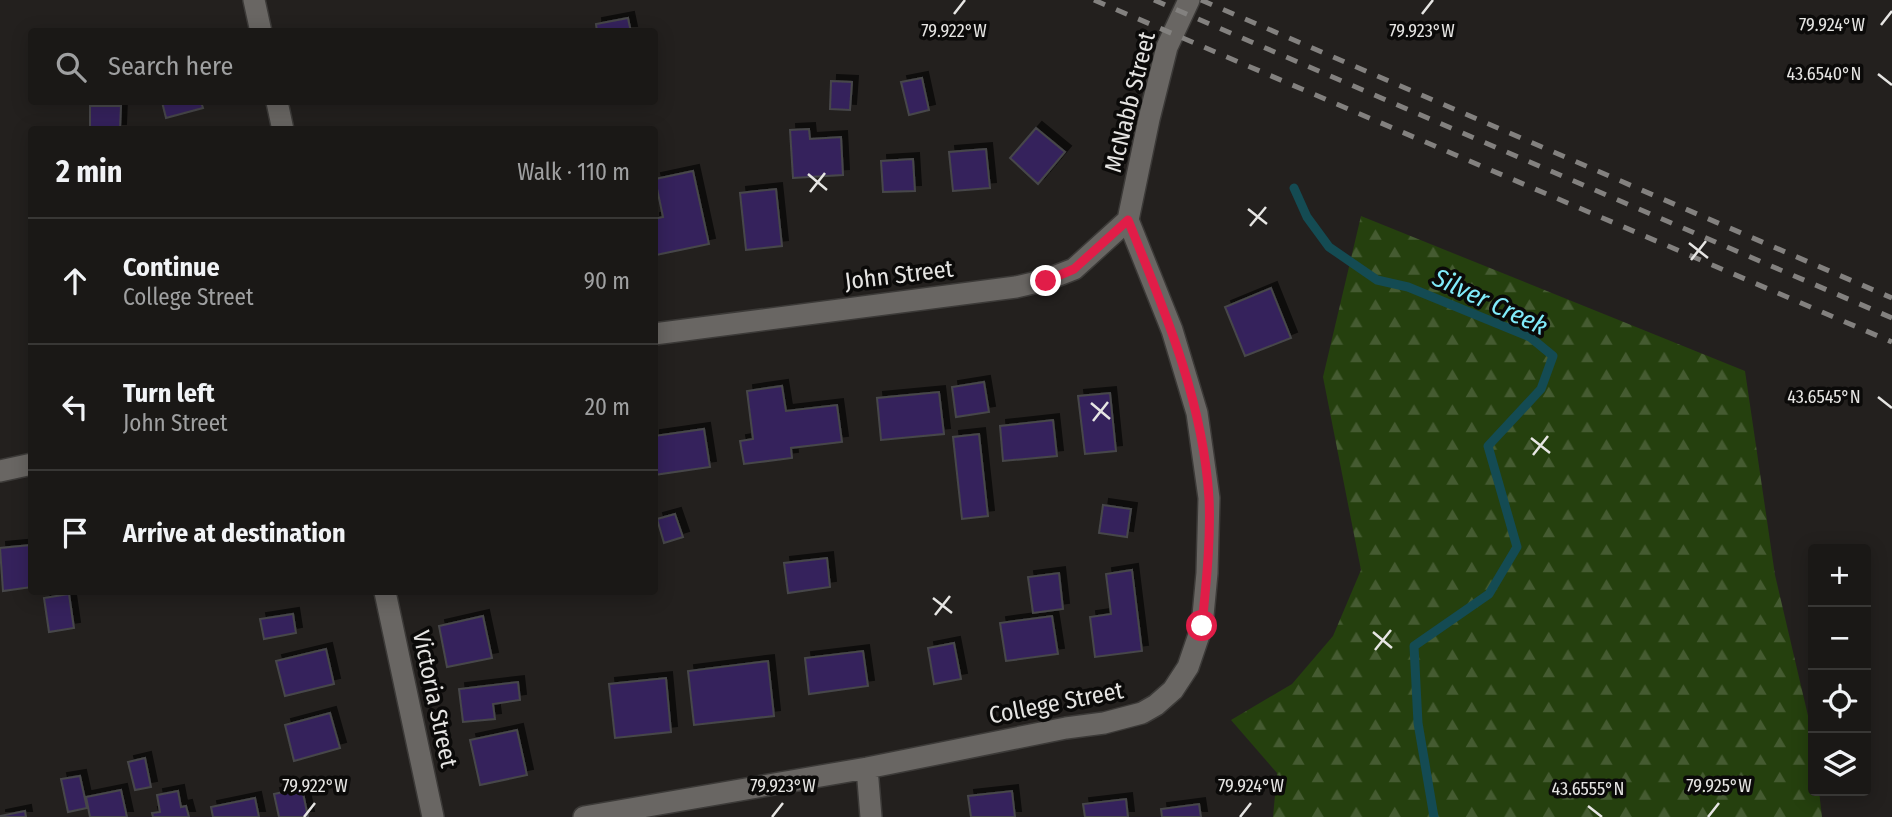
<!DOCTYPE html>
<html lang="en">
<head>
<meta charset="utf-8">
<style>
  :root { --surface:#1a1816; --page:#23211f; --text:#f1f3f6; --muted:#9fa0a1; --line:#383735 }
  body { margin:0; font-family:"Fira Sans Condensed",sans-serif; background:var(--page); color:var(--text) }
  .controls { position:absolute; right:21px; bottom:21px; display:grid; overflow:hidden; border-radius:7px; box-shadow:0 4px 18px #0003 }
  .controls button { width:63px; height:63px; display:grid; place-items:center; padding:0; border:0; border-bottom:2px solid var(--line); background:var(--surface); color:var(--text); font:35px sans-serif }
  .stop { position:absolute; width:21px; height:21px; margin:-16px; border:5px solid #e11d48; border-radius:50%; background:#fff }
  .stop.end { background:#e11d48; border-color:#fff; box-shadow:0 2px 7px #0008 }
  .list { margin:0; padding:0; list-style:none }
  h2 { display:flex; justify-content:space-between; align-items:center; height:91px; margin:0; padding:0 28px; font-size:30px }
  h2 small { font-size:23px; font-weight:400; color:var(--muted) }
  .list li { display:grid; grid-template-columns:46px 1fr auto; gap:21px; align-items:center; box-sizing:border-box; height:126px; padding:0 28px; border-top:2px solid var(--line) }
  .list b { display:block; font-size:26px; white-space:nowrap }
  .list p { margin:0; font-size:23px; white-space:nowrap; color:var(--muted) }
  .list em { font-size:23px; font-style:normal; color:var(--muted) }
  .icon { flex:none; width:38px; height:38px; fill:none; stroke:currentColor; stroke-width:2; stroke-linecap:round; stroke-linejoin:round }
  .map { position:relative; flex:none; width:1892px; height:817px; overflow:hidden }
  .search { position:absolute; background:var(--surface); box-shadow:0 4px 18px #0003; left:28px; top:28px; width:630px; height:77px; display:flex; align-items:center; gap:18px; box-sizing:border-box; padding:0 24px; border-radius:7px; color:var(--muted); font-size:26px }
  .panel { position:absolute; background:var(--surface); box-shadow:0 4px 18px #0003; left:28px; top:126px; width:630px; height:469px; border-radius:7px }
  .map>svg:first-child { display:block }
  .forest { fill:url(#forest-firs) }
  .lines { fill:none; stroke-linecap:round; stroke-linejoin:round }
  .stream { stroke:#144b53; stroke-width:9 }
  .building { fill:#36245c; stroke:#47474a; stroke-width:2; filter:url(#shadow) }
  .street-casing { stroke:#3c3a38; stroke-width:24 }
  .secondary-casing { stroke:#3c3a38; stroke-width:24 }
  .street { stroke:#696663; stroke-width:21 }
  .secondary { stroke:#696663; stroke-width:21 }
  .rail { stroke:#83817f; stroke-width:5; stroke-dasharray:12 12; stroke-linecap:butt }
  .route { stroke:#e11d48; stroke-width:9 }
  .ticks { fill:none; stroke:#e6e5e3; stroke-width:2.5 }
  .labels { text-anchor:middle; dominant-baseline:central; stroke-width:7; stroke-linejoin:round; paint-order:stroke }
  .street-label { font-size:24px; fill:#e6e5e3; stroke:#0b0a09 }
  .water-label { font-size:26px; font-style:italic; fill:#81ebfb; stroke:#0b0a09 }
  .ticks-label { font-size:18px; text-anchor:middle; fill:#e6e5e3; stroke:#0b0a09; stroke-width:7; stroke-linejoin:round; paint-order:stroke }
</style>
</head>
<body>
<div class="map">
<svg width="1892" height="817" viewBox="0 0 1892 817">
  <defs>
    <pattern id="forest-firs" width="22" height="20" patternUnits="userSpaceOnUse" patternTransform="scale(1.75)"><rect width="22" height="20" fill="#25400e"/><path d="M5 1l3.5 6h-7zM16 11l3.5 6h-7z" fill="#455b31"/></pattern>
    <filter id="shadow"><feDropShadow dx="6" dy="-6" stdDeviation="0" flood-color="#0009"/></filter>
  </defs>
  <rect width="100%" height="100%" fill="#23201e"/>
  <!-- forest -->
  <path class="forest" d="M1361,216L1745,371L1775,575L1813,737V791H1819L1822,817H1273L1277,773L1231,720L1292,684L1333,636L1361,570L1323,377Z"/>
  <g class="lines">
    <!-- stream -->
    <path class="stream" d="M1294,188L1307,217L1329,247L1377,280L1408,287L1530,337L1553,356L1541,389L1488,446L1517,547L1489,594L1414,646L1418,723L1434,817"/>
  </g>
  <!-- building -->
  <path class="building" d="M628,18L631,32H597L596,24Z
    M922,78L929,110L909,115L901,82Z
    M831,81L852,82L850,110L830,109Z
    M162,102H201L203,108L166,118Z
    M90,106H121L120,130H90Z
    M1036,128L1065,152L1038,184L1010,158Z
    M809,129L810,139L841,137L843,175L793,178L790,130Z
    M986,149L990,188L953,191L949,152Z
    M913,159L915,191L883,192L881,161Z
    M693,171L709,244L656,255L654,219L663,217L655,179Z
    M776,189L782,246L746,250L740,193Z
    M1271,288L1291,338L1245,356L1225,307Z
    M984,382L989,412L956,417L952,387Z
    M782,386L786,411L837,405L842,442L791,448L792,458L744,464L740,441L753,439L747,391Z
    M939,392L944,434L881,440L877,398Z
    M1110,393L1116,451L1085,454L1078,396Z
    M1053,420L1057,456L1003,461L1000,426Z
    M704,429L710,467L654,475V436Z
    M979,434L988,516L962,519L953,437Z
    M1103,505L1131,509L1127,537L1099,533Z
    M675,514L683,537L664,543L657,519Z
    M30,545L32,587L3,591L0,548Z
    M827,558L830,587L788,593L784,563Z
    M1132,570L1142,651L1095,657L1090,617L1111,614L1106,574Z
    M1059,573L1063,609L1033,613L1028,577Z
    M69,594L74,628L49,632L44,598Z
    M293,614L296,633L264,639L260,619Z
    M483,616L492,658L447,667L439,626Z
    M1052,616L1058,654L1006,661L1000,623Z
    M954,643L961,679L934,684L928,648Z
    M326,649L334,684L285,696L276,661Z
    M863,651L868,686L809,694L805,658Z
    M768,661L774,716L694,725L688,671Z
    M666,678L671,732L615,738L609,684Z
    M518,682L520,700L493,704L495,719L463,722L459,689Z
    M330,713L340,748L294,761L285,725Z
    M517,730L527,775L480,785L470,740Z
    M145,758L151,787L135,790L128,762Z
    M80,776L87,808L68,812L61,779Z
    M302,788L308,817H279L274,794Z
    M121,790L127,817H90L86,797Z
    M178,791L181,807L186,806L189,817H153L152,813L160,812L157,795Z
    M1012,791L1015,817H971L968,796Z
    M255,798L259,817H213L211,807Z
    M1126,799L1128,817H1085L1083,804Z
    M1199,804L1201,817H1162L1161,809Z
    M25,811L26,817H0V816Z"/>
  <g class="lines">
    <!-- street casing -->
    <g class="street-casing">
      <path id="street" d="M254,0L261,32
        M277,102L283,130
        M385,592L433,817
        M867,768L871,817
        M584,817L867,768L1066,728L1104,723L1142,713L1156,705L1173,690L1188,667L1202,626L1207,573L1209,498L1197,413L1172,330L1128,220"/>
    </g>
    <!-- secondary casing -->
    <g class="secondary-casing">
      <path id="secondary" d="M654,334L1016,287L1046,280L1074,269L1128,220L1149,119L1167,47L1189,0
        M0,471L32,464"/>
    </g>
    <!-- street -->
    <use href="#street" class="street"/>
    <!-- secondary -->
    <use href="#secondary" class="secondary"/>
    <!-- rail -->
    <path class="rail" d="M1094,0L1892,342
      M1154,0L1892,318
      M1201,0L1892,298"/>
  </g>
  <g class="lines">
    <!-- route -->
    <path class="route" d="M1046,281L1074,269L1128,220C1164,309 1203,400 1209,498C1211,540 1206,584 1202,626"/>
  </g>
  <!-- ticks -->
  <path class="ticks" d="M954,14L965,0M1422,14L1433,0M1881,25L1892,11M1878,74L1892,85M808,174L827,190M810,192L825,173M1248,209L1267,224M1250,226L1266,207M1689,243L1708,258M1691,260L1706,241M1878,397L1892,408M1091,403L1110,419M1093,421L1108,402M1531,438L1550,453M1533,455L1548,436M933,598L952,613M935,615L950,596M1373,632L1392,648M1375,650L1391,630M1588,806L1602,817M304,817L315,803M772,817L783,803M1240,817L1251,803M1708,817L1719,803"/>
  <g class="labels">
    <!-- street labels -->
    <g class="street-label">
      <text transform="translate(1130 102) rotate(-76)">McNabb Street</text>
      <text transform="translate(899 275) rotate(-7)">John Street</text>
      <text transform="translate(435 699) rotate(78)">Victoria Street</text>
      <text transform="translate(1056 703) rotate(-11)">College Street</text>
    </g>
    <!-- water labels -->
    <g class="water-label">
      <text transform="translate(1490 302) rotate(25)">Silver Creek</text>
    </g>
  </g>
  <g class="ticks-label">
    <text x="1832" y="31">79.924°W</text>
    <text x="954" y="37">79.922°W</text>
    <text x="1422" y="37">79.923°W</text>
    <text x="1824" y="80">43.6540°N</text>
    <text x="1824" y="403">43.6545°N</text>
    <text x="315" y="792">79.922°W</text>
    <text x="783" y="792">79.923°W</text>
    <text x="1251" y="792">79.924°W</text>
    <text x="1719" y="792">79.925°W</text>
    <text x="1588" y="795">43.6555°N</text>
  </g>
</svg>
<div class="controls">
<button>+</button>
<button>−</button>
<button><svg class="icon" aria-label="locate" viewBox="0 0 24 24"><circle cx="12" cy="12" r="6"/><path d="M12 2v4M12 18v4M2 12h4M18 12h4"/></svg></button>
<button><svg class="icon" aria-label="layers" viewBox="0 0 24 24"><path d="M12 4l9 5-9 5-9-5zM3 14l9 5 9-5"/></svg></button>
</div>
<div class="stop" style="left:1202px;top:626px"></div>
<div class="stop end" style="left:1046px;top:281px"></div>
<div class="search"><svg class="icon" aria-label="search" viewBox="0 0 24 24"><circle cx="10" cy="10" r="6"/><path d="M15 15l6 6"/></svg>Search here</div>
<section class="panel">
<h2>2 min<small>Walk · 110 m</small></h2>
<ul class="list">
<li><svg class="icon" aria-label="ahead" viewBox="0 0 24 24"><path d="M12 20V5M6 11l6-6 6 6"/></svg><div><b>Continue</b><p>College Street</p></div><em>90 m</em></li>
<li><svg class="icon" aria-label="left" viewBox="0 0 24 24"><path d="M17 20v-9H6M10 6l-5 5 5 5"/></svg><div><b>Turn left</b><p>John Street</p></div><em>20 m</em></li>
<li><svg class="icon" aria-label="arrive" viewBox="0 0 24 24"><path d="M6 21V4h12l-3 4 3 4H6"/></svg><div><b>Arrive at destination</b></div></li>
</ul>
</section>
</div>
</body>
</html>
